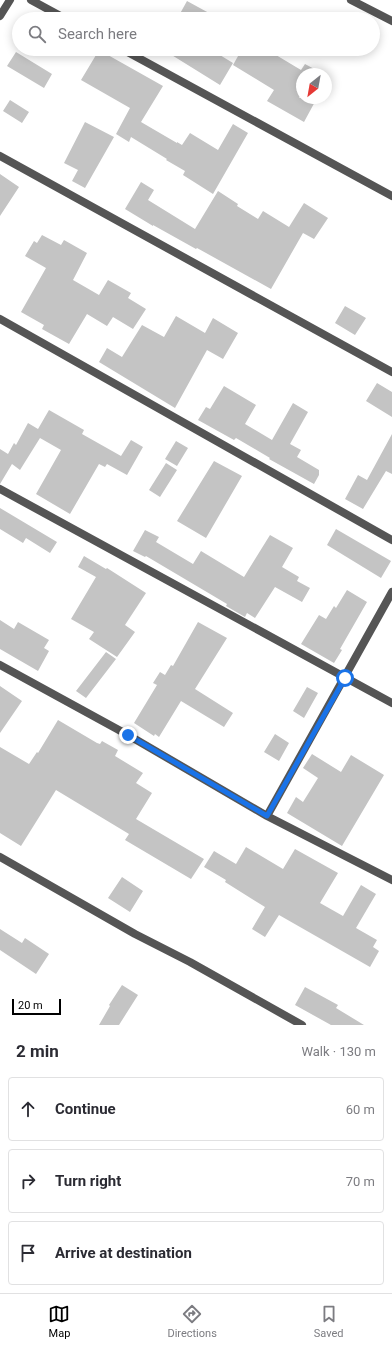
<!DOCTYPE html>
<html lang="en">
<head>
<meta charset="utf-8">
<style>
  :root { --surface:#fff; --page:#f2f2f3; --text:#2b2b33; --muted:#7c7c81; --line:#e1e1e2; --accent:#000 }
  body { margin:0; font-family:Roboto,sans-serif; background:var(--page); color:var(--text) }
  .compass { position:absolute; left:296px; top:68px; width:36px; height:36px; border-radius:50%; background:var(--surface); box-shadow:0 2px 10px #0003; rotate:211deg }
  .scale { position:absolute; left:12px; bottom:10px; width:49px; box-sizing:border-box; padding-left:4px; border:2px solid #000; border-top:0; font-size:11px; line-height:14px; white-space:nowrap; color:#000; -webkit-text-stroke:3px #fff; paint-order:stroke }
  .stop { position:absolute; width:12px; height:12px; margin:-9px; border:3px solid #1a73e8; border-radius:50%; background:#fff }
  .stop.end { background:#1a73e8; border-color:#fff; box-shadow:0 1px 4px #0008 }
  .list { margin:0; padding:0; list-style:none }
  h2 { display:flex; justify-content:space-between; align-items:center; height:52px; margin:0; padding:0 16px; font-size:17px }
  h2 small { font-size:13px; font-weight:400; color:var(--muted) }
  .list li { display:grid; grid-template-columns:26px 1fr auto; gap:12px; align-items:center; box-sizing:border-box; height:64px; margin:0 8px 8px; padding:0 8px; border:1px solid var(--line); border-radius:4px }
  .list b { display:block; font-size:15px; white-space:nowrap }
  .list em { font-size:13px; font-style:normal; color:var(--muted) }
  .icon { flex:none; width:22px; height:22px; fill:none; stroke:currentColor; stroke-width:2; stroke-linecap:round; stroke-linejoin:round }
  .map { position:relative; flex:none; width:392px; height:1025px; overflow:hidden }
  .search { position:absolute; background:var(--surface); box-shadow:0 2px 10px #0003; left:12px; right:12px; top:12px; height:44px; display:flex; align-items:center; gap:10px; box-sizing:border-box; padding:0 14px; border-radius:22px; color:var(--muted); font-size:15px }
  .sheet { height:268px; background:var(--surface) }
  nav { display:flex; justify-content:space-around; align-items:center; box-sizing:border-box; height:56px; border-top:1px solid var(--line); background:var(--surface); font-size:11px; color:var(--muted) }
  nav a { display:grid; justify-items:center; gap:2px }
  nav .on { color:var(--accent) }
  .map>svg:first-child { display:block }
  .building { fill:#c4c4c4 }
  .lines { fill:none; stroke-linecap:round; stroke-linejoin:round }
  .minor { stroke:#555; stroke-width:8 }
  .route { stroke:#1a73e8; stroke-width:5 }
</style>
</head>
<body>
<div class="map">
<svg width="392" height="1025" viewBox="0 0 392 1025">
  <rect width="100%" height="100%" fill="#fff"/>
  <!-- building -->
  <path class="building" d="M187,1L220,19H177Z
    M162,49H210L233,63L220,85Z
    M242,49H266L301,70L305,64L316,70L314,74H302V93L299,98H317L304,122L267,101L274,90L233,65Z
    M99,50L163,86L141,122L177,143V142L182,145L190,133L218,150L233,124L248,133L213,194L183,175L185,171L166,160L167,159L131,137L129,142L116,134L130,108L81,80Z
    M16,52L52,74L44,88L7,66Z
    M10,100L29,112L22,123L3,111Z
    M85,122L114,137L85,188L72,181L78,170L64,163Z
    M0,174L19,187L0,216Z
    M141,182L154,190L148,200L195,229L218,191L238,204L237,206L258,219L263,211L289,227L304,203L328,218L314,239L303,233L271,289L197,248L196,249L153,225V226L125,209Z
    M42,235L61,245L64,240L87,253L73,280L99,295L108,280L131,293L128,298L146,309L133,329L113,317L107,326L87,314L69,344L42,329L44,325L21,312L46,268L25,256L34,241L37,243Z
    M345,306L366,318L355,335L335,323Z
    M176,316L205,333L213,318L238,333L223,359L207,350L175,408L99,362L107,348L122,357L142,325L164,337Z
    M377,383L392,392V417L366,401Z
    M224,386L256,405L245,424L272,440L293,403L308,412L290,444L301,450L297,457L319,470V475L314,484L269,459L270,458L236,438L234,440L198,420L206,407L210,409Z
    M49,410L84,430L82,434L121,456L131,440L143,447L127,475L107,464L105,467L99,464L70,514L36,494L61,450L40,438L20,470L12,464L0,484V449L8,454L14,443L16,445L28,423L38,429Z
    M392,434V474L386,471L363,509L345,499L358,475L367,480Z
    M176,441L188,448L177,466L165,459Z
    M214,461L242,476L206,538L177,521Z
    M166,463L177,470L160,497L149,490Z
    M0,508L57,542L50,553L26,538L23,543L0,529Z
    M336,529L391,561L381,578L327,545Z
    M145,530L159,537L156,542L193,564L201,551L244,577L270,535L293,548L282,567L299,577L297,581L310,588L302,602L275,587L255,618L247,613L245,617L226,606L227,604L146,556L145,557L133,551Z
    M84,556L106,569L107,568L146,593L125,625L135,632L117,657L89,639L94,632L71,619L96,577L78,567Z
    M347,590L367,602L340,649L342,650L334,663L301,644L319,615L326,619L334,606L336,608Z
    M0,620L14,629L18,622L49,640L44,648L49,651L38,671L0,649Z
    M198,622L227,638L195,689L233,713L224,727L181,701L159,737L155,734L154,736L134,723L157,685L153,683L160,672L165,675L171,665L173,666Z
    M106,652L116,659L86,698L76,691Z
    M0,686L22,701L0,733Z
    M307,687L318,693L304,718L293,711Z
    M58,720L97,743L100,744L102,741L118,750L115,756L143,773L136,783L152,793L136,819L204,859L191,879L125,840L129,834L56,790L21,846L0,833V747L29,764L37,752L38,753Z
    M275,734L289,743L279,761L264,752Z
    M312,754L341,772L351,755L384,775L342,846L287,813L296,797L303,802L318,778L303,768Z
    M246,847L283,869L295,849L338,873L320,903L343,916L361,885L376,894L356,928L377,940L373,947L379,951L370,967L279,915L265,937L252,929L265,907L225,882L226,880L204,867L214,851L236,864Z
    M122,877L143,891L130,912L108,898Z
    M0,929L22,943L25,938L49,954L36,974L0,950Z
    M122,985L138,995L119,1025H99L110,1006L109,1005Z
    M305,987L338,1005L336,1008L364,1025H331L295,1005Z"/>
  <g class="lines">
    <!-- minor -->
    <path class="minor" d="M31,0L66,19
      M351,0L392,21
      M0,16L10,0
      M122,49L392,196
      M0,156L392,372
      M0,319L392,540
      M0,489L392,703
      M0,665L128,735L267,816L392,880
      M267,816L392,592
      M0,857L135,934L190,962L302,1025"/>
  </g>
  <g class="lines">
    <!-- route -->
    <path class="route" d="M128,735L267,816L345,678"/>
  </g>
</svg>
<svg class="compass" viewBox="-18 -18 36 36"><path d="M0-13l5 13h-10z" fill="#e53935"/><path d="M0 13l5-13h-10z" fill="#7c7c81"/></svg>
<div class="scale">20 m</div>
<div class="stop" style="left:345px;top:678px"></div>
<div class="stop end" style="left:128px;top:735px"></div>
<div class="search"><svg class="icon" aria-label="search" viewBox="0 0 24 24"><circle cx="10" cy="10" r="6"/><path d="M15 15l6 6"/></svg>Search here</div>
</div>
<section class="sheet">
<h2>2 min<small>Walk · 130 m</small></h2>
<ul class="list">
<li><svg class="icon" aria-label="ahead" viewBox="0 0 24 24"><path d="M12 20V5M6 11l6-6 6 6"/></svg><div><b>Continue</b></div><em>60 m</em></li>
<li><svg class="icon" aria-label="right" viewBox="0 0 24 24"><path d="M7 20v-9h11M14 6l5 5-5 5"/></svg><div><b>Turn right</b></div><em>70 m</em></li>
<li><svg class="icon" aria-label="arrive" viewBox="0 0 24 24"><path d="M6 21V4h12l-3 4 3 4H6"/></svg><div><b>Arrive at destination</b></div></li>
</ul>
</section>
<nav>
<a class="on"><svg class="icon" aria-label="map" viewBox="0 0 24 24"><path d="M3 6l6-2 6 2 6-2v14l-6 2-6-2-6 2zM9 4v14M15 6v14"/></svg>Map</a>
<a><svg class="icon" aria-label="directions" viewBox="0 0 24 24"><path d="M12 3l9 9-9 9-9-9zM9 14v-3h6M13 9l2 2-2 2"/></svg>Directions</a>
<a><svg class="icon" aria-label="saved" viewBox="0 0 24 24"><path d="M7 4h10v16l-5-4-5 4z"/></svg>Saved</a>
</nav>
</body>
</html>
